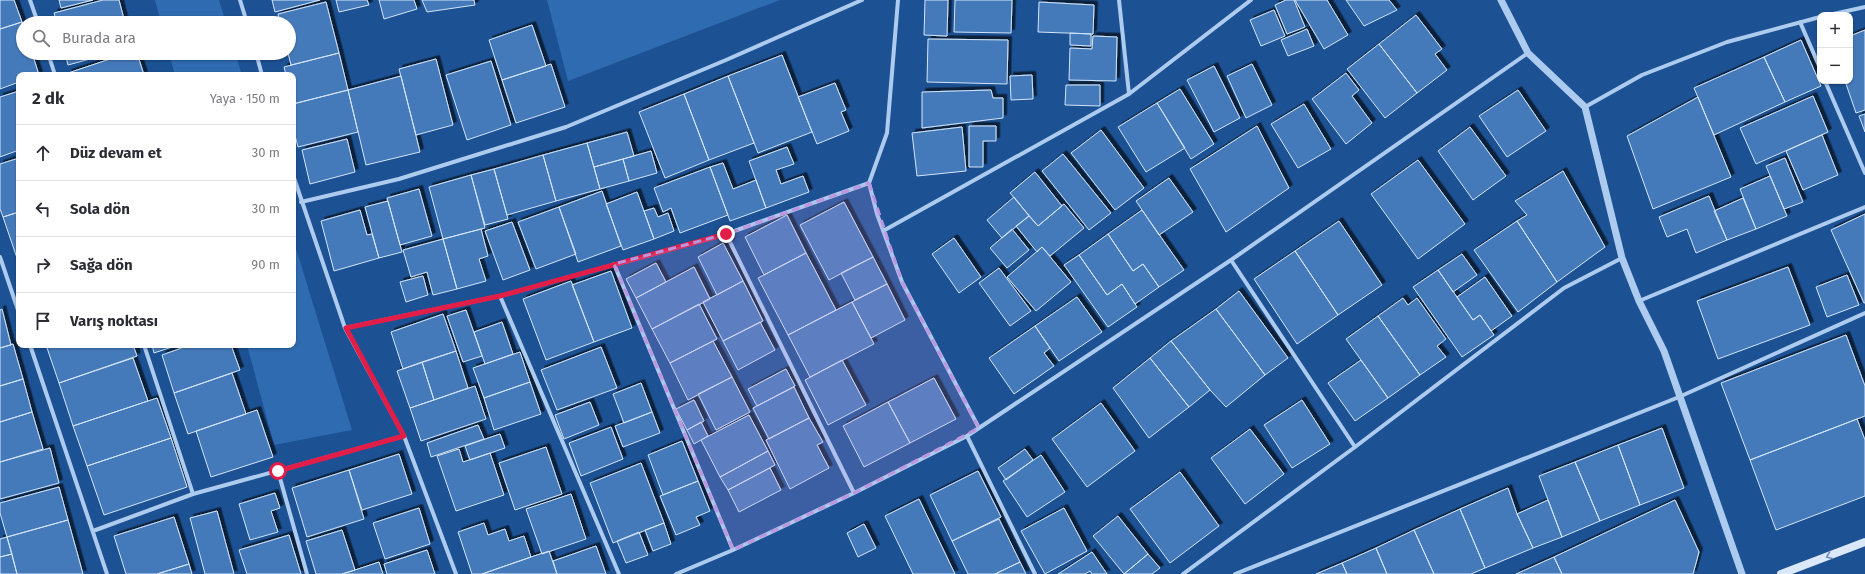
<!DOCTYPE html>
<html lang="tr">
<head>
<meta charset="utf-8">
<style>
  :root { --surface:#fff; --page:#f7f7f7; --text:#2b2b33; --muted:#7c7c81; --line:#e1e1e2 }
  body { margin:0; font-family:"Fira Sans",sans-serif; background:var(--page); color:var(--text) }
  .controls { position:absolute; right:12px; top:12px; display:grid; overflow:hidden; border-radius:8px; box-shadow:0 1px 3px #0004 }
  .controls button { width:36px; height:36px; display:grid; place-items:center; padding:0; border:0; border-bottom:1px solid var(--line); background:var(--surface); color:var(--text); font:20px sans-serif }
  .stop { position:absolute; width:12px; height:12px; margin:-9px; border:3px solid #e11d48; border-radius:50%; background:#fff }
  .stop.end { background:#e11d48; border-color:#fff; box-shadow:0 1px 4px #0008 }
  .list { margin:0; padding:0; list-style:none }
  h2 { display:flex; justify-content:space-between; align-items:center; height:52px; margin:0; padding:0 16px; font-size:17px }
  h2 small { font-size:13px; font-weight:400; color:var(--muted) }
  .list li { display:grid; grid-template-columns:26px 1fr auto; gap:12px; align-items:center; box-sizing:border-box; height:56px; padding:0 16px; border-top:1px solid var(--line) }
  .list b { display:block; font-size:15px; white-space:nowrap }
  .list em { font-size:13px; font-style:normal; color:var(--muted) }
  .icon { flex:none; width:22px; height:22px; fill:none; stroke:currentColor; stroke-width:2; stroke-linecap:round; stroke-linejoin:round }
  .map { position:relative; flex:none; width:1865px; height:574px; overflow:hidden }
  .search { position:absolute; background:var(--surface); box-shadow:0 1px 3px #0004; left:16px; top:16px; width:280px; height:44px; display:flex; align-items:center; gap:10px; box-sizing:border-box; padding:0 14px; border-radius:22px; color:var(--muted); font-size:15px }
  .panel { position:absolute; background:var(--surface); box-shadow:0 1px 3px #0004; left:16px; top:72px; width:280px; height:276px; border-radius:8px }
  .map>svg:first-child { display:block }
  .green { fill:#2f6bb1 }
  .building { fill:#447aba; stroke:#d3e5fa; filter:url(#shadow) }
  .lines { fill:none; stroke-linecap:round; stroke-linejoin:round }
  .minor { stroke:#adcbef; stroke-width:4 }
  .tertiary { stroke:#adcbef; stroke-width:7 }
  .secondary { stroke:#dae8fa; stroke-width:8 }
  .oneway { stroke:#688dbc }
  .route { stroke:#e11d48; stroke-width:5 }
  .marked { fill:#bd96df; fill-opacity:0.2; stroke:#bd96df; stroke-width:3; stroke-dasharray:8 5; stroke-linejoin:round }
</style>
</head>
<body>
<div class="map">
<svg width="1865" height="574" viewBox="0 0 1865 574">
  <defs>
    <filter id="shadow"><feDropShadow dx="3.5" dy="-3.5" stdDeviation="0" flood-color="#0009"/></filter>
  </defs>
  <rect width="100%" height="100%" fill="#1c5193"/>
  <!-- green -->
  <path class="green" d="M155,0H219L226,23H161Z
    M547,0H780L568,81Z
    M169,53H235L242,75H175Z
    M293,239L352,430L274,445L247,345H293Z"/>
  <!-- building -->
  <path class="building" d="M0,0H14L22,22L0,29Z
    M59,0H93L61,8Z
    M103,0H119L125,23H57L54,13Z
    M272,0H320L275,12Z
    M336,0H367L369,5L339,12Z
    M379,0H414L417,9L384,19Z
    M422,0H474L475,5L427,12Z
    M925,0H948L947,36L924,35Z
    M955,0H1012L1011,33L954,32Z
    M1286,0H1294L1305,27L1287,34L1275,5Z
    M1295,0H1327L1348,35L1324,49Z
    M1346,0H1389L1397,10L1364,26Z
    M326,2L339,53L291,65L288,53H289V23H280L278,14Z
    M1039,2L1094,5L1093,34L1038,32Z
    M1274,10L1285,36L1261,46L1250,20Z
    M1416,15L1442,49L1435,54L1447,70L1417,93L1379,44Z
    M22,22L23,53H32L39,75H19V82L0,89V29Z
    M532,25L546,66L502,80L489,40Z
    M1307,29L1314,46L1288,56L1281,40Z
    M1865,30V110L1856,113L1845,81H1850V36Z
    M1070,33L1091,34V46L1070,45Z
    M1093,36L1117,37L1116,81L1069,80L1070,48L1092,49Z
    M928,39L1008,40L1007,84L927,82Z
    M1801,40L1821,86L1785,102L1764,57Z
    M1379,44L1417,93L1385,118L1347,69Z
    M65,53H112L68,65Z
    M128,53H137L144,75H69L68,73Z
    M339,53L348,90L293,104V75H286L284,67Z
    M782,55L812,132L758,153L728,76Z
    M1764,57L1785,102L1714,135L1694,88Z
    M436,59L453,125L416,135L399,69Z
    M491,61L511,125L467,140L446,75Z
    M551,64L565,107L516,123L502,80Z
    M1252,64L1272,105L1246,118L1227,76Z
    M1214,66L1240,118L1214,132L1187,80Z
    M1346,73L1359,90L1352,96L1372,123L1346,144L1312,99Z
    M1032,75L1033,99L1011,100L1010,76Z
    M401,76L420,152L366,165L348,90Z
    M728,76L754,143L709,160L684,94Z
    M835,83L846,110L841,112L849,131L817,144L798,97Z
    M1066,85H1100V106L1065,105Z
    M1180,89L1214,144L1191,159L1157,103Z
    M348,90L358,132L298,147L293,128V104Z
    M991,90L993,98H1003V118L922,128V92Z
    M1518,90L1546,131L1507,157L1479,116Z
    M19,91V150L0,157V97Z
    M684,94L709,160L665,178L639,112Z
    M1813,96L1828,132L1756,164L1740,128Z
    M1698,97L1731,177L1653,209L1627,136Z
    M1157,103L1185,148L1146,172L1118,127Z
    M1304,104L1331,149L1298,168L1271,124Z
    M1865,114V132L1859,116Z
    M969,126H996V141H983V167H969Z
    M1257,126L1289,188L1226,232L1190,169Z
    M962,127L966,171L917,176L912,133Z
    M1470,127L1506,176L1473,200L1438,151Z
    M1101,130L1144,188L1115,210L1071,153Z
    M627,132L634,156L594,167L587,143Z
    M1822,135L1838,175L1803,190L1786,151Z
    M347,139L355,172L310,184L302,150Z
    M587,143L600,189L556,201L543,155Z
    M787,147L794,164L776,170L781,184L803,176L809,192L766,208L749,161Z
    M651,151L657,173L629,181L623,159Z
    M1063,154L1111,213L1089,230L1042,171Z
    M543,155L556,201L507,215L494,169Z
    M19,158V212L3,217L0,209V164Z
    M1785,158L1803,202L1784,209L1766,166Z
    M623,159L629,181L600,189L594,167Z
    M1418,160L1465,224L1418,259L1371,194Z
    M723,163L733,189L756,180L766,208L730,221L710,167Z
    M710,167L728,215L680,233L671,208L663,212L654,188Z
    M494,169L508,219L485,225L471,175Z
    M1563,171L1605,247L1557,282L1517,221L1527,215L1515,201Z
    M1035,172L1062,206L1038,226L1010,193Z
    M471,175L485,228L443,239L429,187Z
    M1770,176L1787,216L1756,229L1740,189Z
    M1169,178L1193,212L1159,235L1136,201Z
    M419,189L432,236L400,245L387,198Z
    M602,191L621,246L578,262L559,207Z
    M637,192L654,239L623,250L606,204Z
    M1709,196L1727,240L1696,253L1687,229L1667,237L1659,217Z
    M1014,197L1029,216L1002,238L987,220Z
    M1743,198L1756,229L1727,240L1714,211Z
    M388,201L402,252L379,258L365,207Z
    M844,202L873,257L829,280L800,225Z
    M1064,204L1084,228L1050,256L1042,247L1037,252L1016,226L1029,216L1038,226Z
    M559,207L576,254L536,269L518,222Z
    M654,208L658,217L668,213L674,231L654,239L644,211Z
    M360,210L367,235L372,234L379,258L334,271L321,221Z
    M1142,210L1184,270L1159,287L1143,264L1133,271L1108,234Z
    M19,212V261H18L3,217Z
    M1865,214V303H1864L1831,230Z
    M787,215L806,253L764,275L745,237Z
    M1339,221L1382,285L1338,315L1295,251Z
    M1517,221L1557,282L1518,312L1474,250Z
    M512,222L530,270L503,280L485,231Z
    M481,229L488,256L479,259L486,281L457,289L443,239Z
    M1012,229L1029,250L1007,268L990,248Z
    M1108,234L1133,271L1143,264L1159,287L1135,304L1122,284L1107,295L1079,255Z
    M954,238L981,277L959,293L932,254Z
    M443,239L457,289L433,295L427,272L411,277L403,250Z
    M723,243L743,281L717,295L698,257Z
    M1042,247L1071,282L1036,311L1007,277Z
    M1295,251L1338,315L1297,344L1254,279Z
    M806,253L836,310L788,335L758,278Z
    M1462,254L1477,275L1453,292L1438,270Z
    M1079,255L1107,295L1122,284L1137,307L1108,327L1064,265Z
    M873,257L887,284L855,300L841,273Z
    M656,263L666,282L636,298L626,279Z
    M694,267L710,299L652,329L636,298Z
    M1788,267L1810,325L1718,359L1697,301Z
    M999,268L1031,311L1010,326L979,283Z
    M1438,270L1473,320L1480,315L1494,335L1462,357L1413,287Z
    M611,271L632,328L594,342L572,285Z
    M1847,275L1859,305L1827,317L1816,287Z
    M423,276L428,295L406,302L400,282Z
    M1485,277L1512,316L1491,331L1480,315L1473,320L1457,297Z
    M571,281L594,342L546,360L523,299Z
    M743,281L763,321L723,341L703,302Z
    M887,284L905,320L871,338L852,302Z
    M1239,291L1288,358L1265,375L1216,309Z
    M1077,297L1102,332L1059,361L1035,326Z
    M1403,298L1408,305L1417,298L1446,339L1437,346L1446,357L1420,375L1378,316Z
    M852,302L874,344L810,377L788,335Z
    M699,304L717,339L670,363L652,329Z
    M2,309L11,345L0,348V310Z
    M1216,309L1265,375L1226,407L1210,390L1171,341Z
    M466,310L482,356L463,362L447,316Z
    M443,314L456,351L403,369L391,332Z
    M1378,316L1420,375L1388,398L1346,339Z
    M502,322L513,354L485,364L474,332Z
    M760,322L775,350L738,370L723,341Z
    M1035,326L1050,348L1044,353L1054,366L1014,394L989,358Z
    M1846,335L1865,386V416L1750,460L1721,383Z
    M713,341L732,377L688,400L670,363Z
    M1171,341L1210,390L1189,407L1150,358Z
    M13,344L23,379L0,386V348Z
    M46,345H133L137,356L59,383Z
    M152,345H178L154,353Z
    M190,345H231L240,370L174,393L162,355Z
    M601,347L617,388L557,410L541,370Z
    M456,351L468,388L434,400L422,362Z
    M520,352L530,382L484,398L473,368Z
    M133,358L148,401L73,426L59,383Z
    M1150,358L1189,407L1149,438L1113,388Z
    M842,360L866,405L828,425L805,380Z
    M1361,360L1388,398L1355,421L1328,383Z
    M422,362L434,400L410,408L397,371Z
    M786,369L795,386L757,406L748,389Z
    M232,373L246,414L188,434L174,393Z
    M732,377L750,412L716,430L698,394Z
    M934,378L956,419L910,443L888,402Z
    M23,379L32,412L0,422V386Z
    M530,382L541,414L494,430L484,398Z
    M641,383L652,412L624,423L613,394Z
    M475,386L486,419L421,441L410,408Z
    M794,387L809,418L769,439L753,408Z
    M157,398L171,438L87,466L73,426Z
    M694,400L704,421L687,430L676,409Z
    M1302,400L1330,444L1292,468L1264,425Z
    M590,402L599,425L564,439L555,415Z
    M888,402L910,443L864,467L843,426Z
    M1101,403L1135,451L1087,487L1052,439Z
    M257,410L273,457L211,477L196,431Z
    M32,412L43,449L0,462V422Z
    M652,412L660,433L623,447L615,426Z
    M749,415L768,451L720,477L701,440Z
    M809,418L823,442L817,445L829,468L790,489L766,440Z
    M1857,419L1865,440V496L1776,530L1750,460Z
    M701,422L708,436L694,444L687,430Z
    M478,425L484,439L431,457L427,443Z
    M611,427L623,459L581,476L569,443Z
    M1662,428L1684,488L1640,505L1618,445Z
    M1250,429L1284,474L1245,504L1211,458Z
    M500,434L505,448L470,460L465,446Z
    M171,438L187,487L104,515L87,466Z
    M682,441L698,481L663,495L648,455Z
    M1618,445L1640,505L1600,521L1575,462Z
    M546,447L562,494L515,510L499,463Z
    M50,448L59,483L0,499V462Z
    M459,449L463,462L490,453L504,495L456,511L437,456Z
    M1025,449L1033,460L1006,480L998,468Z
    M768,451L775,465L728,490L720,477Z
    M399,454L412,494L362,510L349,470Z
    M1041,455L1065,492L1027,517L1003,481Z
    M1575,462L1600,521L1562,537L1539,476Z
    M641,463L664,523L613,543L590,483Z
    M770,468L781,490L739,512L728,490Z
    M349,470L364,519L307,537L292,488Z
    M978,471L1001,517L952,541L930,495Z
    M1180,472L1219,526L1170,563L1130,509Z
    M698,481L710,511L696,517L700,525L676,535L660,496Z
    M59,487L68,520L7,537L0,513V503Z
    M1508,488L1517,514L1533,548L1485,568L1460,509Z
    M275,493L280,508L271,511L278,532L250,540L239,504Z
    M571,494L586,539L542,554L526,509Z
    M919,499L955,574H913L885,516Z
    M1548,500L1562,537L1533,548L1517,514Z
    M1675,500L1699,552L1693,574H1562L1554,557Z
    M419,508L430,544L385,559L373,523Z
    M1064,508L1087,551L1045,574L1021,531Z
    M1460,509L1485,568L1471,574H1434L1414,530Z
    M217,511L234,574H205L190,518Z
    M1118,516L1148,554L1124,574L1093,536Z
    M174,517L189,564L157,574H126L114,536Z
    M999,519L1020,562L995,574H968L952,541Z
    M68,520L83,574H17L7,537Z
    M484,523L488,535L505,529L509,541L524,536L531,557L482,574H472L458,532Z
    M664,523L671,544L653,551L645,530Z
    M864,524L876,548L858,557L847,533Z
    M342,530L355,570L342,574H316L306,541Z
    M1414,530L1434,574H1387L1376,548Z
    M639,532L648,555L626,563L617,541Z
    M289,535L301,574H247L239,550Z
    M7,537L12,554L0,557V539Z
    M596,546L606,574H557L553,561Z
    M1376,548L1387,574H1347L1342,563Z
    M427,550L435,574H387L384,564Z
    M549,551L557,574H482L531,557Z
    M1092,552L1107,574H1092L1090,571L1085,574H1058Z
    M12,554L17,574H0V557Z
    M1148,554L1160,568L1152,574H1124Z
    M1554,557L1562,574H1516Z
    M379,562L383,574H342L355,570Z
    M1020,562L1026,574H995Z
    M1342,563L1347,574H1316Z
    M189,564L192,574H157Z"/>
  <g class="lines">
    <!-- minor -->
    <path class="minor" d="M30,0L38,23
      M240,0L247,23
      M898,0L887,133L869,183L877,214L902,282L979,428
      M1119,0L1129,94
      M1829,15L1865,7
      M1800,22L1820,68
      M48,53L55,75
      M256,53L262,75
      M1825,81L1865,173
      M1585,107L1642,75L1727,42L1820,17
      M293,175L345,328L404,436L456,574
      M301,202L399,179L566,127L726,60L862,0
      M883,231L1129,94L1251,0
      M726,234L854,493
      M0,257L19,313
      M1231,260L1355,447
      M614,264L733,550
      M500,296L619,574
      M1639,301L1865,207
      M345,328L500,296L726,234L869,183
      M30,345L107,574
      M144,345L193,494
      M967,436L1035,574
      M278,471L307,574
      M93,531L193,494L404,436
      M676,574L733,550L854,493L967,436L1231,260L1528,53
      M1183,574L1355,447L1564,288L1622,258
      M1235,574L1679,397L1865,313"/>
    <!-- tertiary -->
    <path class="tertiary" d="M1501,0L1528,53L1585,107L1622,258L1639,301L1664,351L1742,574"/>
    <!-- secondary -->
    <path class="secondary" d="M1781,574L1865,542"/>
  </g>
  <!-- one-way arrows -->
  <defs><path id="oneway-chevron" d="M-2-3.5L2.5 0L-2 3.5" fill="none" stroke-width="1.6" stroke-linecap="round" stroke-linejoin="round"/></defs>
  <use class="oneway" href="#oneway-chevron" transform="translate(1829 556) rotate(159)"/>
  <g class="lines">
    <!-- route -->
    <path class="route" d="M278,471L404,436L346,328L500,296L726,234"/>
  </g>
  <!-- marked area -->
  <path class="marked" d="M869,183L902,282L979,428L854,493L733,550L614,264L726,234Z"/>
</svg>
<div class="controls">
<button>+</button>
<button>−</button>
</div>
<div class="stop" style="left:278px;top:471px"></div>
<div class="stop end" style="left:726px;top:234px"></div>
<div class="search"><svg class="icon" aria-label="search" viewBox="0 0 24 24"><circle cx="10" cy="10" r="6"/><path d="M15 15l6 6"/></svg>Burada ara</div>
<section class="panel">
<h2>2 dk<small>Yaya · 150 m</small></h2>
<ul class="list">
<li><svg class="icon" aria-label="ahead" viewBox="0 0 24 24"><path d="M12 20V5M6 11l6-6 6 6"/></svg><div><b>Düz devam et</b></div><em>30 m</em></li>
<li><svg class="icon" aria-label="left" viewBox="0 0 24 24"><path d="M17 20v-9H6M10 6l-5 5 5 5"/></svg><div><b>Sola dön</b></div><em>30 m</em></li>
<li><svg class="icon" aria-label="right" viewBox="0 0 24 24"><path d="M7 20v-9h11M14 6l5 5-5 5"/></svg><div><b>Sağa dön</b></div><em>90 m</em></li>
<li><svg class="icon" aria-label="arrive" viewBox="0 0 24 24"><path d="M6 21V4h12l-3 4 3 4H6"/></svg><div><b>Varış noktası</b></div></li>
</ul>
</section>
</div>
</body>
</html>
